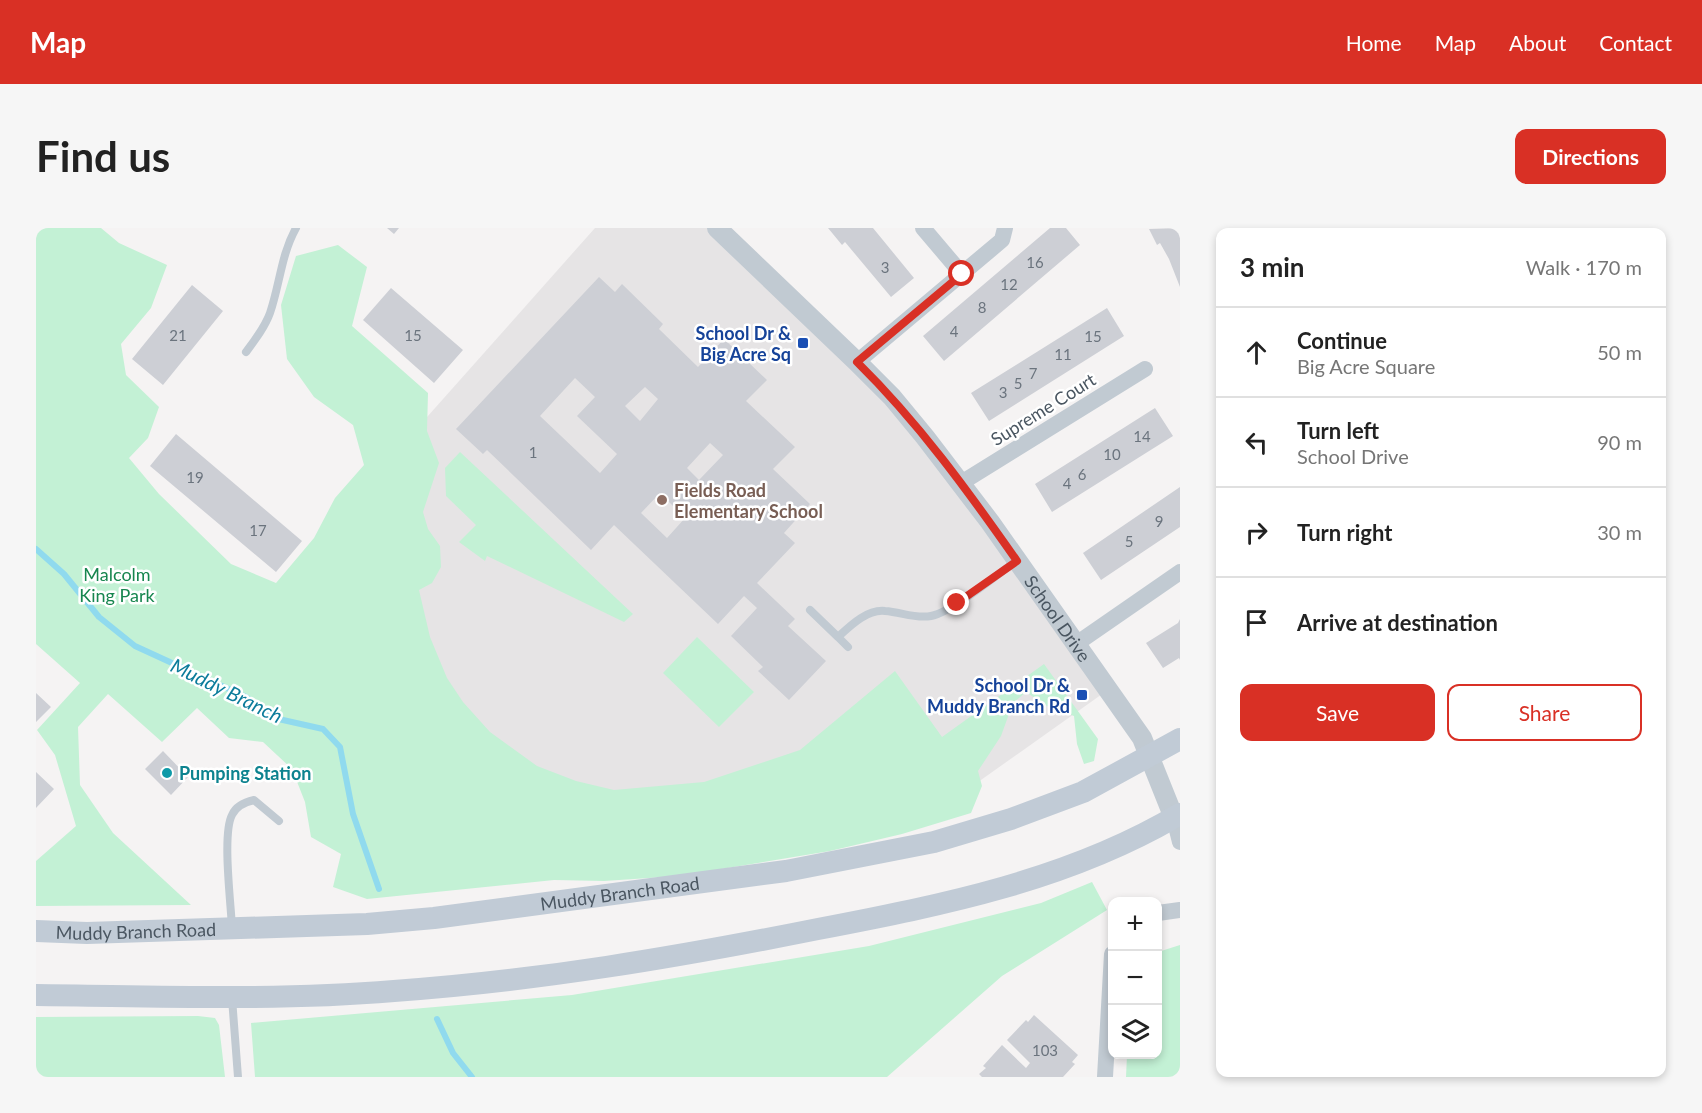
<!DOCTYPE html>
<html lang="en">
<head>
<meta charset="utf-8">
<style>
  :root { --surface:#fff; --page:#f6f6f6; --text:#222; --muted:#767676; --line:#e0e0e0; --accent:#d93025 }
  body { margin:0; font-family:Lato,sans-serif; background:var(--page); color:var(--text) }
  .controls { position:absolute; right:18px; bottom:18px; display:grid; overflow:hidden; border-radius:12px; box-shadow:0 3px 9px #0003 }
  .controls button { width:54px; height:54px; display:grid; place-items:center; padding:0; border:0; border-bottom:2px solid var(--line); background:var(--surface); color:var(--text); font:30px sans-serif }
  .stop { position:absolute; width:18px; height:18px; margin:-14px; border:4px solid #d93025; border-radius:50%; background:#fff }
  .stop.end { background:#d93025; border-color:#fff; box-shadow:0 2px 6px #0008 }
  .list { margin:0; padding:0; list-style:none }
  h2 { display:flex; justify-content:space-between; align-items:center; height:78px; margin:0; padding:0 24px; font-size:26px }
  h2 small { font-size:20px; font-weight:400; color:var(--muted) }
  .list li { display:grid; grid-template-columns:39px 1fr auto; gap:18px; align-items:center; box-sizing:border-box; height:90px; padding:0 24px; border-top:2px solid var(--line) }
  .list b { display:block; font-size:22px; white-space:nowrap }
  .list p { margin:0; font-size:20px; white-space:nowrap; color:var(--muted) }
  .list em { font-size:20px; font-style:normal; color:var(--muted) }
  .actions { display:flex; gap:12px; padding:18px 24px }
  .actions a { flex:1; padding:14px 0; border:2px solid var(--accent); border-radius:12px; text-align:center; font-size:21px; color:var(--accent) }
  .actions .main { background:var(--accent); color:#fff }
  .icon { flex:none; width:33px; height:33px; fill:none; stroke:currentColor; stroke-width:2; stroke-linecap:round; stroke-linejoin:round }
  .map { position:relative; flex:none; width:1144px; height:849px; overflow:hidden; border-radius:12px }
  header { display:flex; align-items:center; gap:36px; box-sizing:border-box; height:84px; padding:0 30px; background:var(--accent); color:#fff }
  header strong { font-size:28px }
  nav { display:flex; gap:33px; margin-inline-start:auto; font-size:21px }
  .intro { display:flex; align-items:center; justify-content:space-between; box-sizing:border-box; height:144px; padding:0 36px }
  h1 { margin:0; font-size:42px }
  .button { padding:15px 27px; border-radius:12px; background:var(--accent); color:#fff; font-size:21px; font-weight:700 }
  main { display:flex; gap:36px; padding:0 36px }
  aside { flex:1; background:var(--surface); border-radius:12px; box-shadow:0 3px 9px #0003 }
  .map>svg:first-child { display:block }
  .education { fill:#e6e4e5 }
  .green { fill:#c3f1d5 }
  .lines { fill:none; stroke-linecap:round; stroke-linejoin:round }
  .stream { stroke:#90daee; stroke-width:6 }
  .building { fill:#cdcfd5; fill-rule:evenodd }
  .service { stroke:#c1cad2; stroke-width:8 }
  .minor { stroke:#c1cad2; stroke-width:16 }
  .tertiary { stroke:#c1cad2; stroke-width:20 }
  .secondary { stroke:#c1cbd6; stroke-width:22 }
  .route { stroke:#d93025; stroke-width:8 }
  .transit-dot { fill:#1a4fb4; stroke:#fff; stroke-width:2 }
  .education-dot { fill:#8d6e63; stroke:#fff; stroke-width:2 }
  .culture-dot { fill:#0f9aa8; stroke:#fff; stroke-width:2 }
  .labels { text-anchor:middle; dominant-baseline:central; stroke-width:5; stroke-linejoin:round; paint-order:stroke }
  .number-label { font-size:15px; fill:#6b747e }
  .transit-label { font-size:18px; font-weight:bold; fill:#164399; stroke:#fff; text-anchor:end }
  .street-label { font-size:18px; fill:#4a5661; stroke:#fff }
  .education-label { font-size:18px; font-weight:bold; fill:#785e54; stroke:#fff; text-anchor:start }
  .park-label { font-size:18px; fill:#17864f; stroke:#fff }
  .culture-label { font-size:18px; font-weight:bold; fill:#0d838f; stroke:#fff; text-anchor:start }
  .water-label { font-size:20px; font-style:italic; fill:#0c7c9b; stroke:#fff }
</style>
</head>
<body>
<header>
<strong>Map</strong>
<nav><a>Home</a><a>Map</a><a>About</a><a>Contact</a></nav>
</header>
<div class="intro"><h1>Find us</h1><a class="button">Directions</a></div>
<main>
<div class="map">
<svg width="1144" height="849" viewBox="0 0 1144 849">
  <rect width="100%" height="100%" fill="#f5f3f3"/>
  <!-- education -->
  <path class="education" d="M559,0H676L857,176L1069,464L921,569L546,645L239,360Z"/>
  <!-- green -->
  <path class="green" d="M0,0H65L83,15L131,37L115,80L85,116L90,147L123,179L112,210L93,230L123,266L195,336L240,355L278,310L299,270L328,237L317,197L278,169L251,131L245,77L260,28L302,17L331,39L316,98L392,165L391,203L403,235L387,284L392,301L404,318L405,339L396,355L383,362L394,409L411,450L427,474L454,504L501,538L540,553L578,562L668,554L764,522L859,443L906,509L1008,436L1062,511L1058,533L1048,536L1041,516L1038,488L1011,478L990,464L977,475L965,508L942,543L946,558L935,585L866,606L794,623L643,648L568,653L518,652L331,671L297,659L305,626L275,609L269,574L256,541L227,514L193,510L161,480L126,514L72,466L42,499L44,557L77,605L155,677L0,678V633L40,598L19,527L1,502L44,455L0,416Z
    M424,224L597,386L588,394L451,328L449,333L423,314L440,297L410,268L409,240Z
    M661,409L718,464L683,499L627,445Z
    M1056,654L1071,682L966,748L851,849H219L215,795L536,767L833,718L1005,675Z
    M1144,717V849H1090L1091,827L1122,826V724Z
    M162,788L179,790L183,797L189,849H0V789Z"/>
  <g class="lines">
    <!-- stream -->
    <path class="stream" d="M0,321L28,346L63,389L99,418L210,469L238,490L287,501L304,519L317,586L343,661
      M401,791L417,825L436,849"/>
  </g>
  <!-- building -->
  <path class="building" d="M351,0H363L358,6Z
    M792,0H837L878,50L855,69L809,14L806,17Z
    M1014,0H1030L1044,17L908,133L887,108Z
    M1144,0V59L1133,31L1124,15L1121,17L1113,1Z
    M563,49L579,64L586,56L627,96L623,101L662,139L688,111L731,152L710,173L759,219L737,241L774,276L748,305L759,315L721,355L759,391L752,398L790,433L753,472L722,443L727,439L695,408L721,380L708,368L682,396L578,297L555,322L451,222L447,226L420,201ZM539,150L559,169L541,188L581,226L564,245L504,188ZM609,159L622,171L604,193L589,178ZM674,215L687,227L663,252L651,240ZM624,265L649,290L631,310L605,285Z
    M156,57L187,83L127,157L96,131Z
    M355,60L427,122L398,155L327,92Z
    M1071,80L1088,108L953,193L935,165Z
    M1119,180L1137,208L1016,284L999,256Z
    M140,206L266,313L240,344L114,238Z
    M1144,259V299L1065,352L1047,325Z
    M1144,391V432L1143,430L1127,440L1110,415L1142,395Z
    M0,465L15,479L0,494Z
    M127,523L152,549L135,567L109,541Z
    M0,544L18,561L0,580Z
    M998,787L1042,827L1036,834L1039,836L1027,849H946L943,846L950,840L947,838L966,817L990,840L994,835L971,812L990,792L992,794Z"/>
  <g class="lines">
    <!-- service -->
    <path class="service" d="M210,124C219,112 229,99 234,85C244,56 245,27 260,0
      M774,382L802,409
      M812,419L802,409C814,398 831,381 849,383C865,384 879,391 895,388C916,384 961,347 980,333
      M196,700C195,676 186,606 196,587C200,578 209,574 218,572L243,593
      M196,770L202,849"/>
    <!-- minor -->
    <path class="minor" d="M887,0L926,46
      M821,134L966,12L969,0
      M925,255L1109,141
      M1040,416L1144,344
      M1138,590L1144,614
      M1122,685L1144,682
      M1069,849L1076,726"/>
    <!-- tertiary -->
    <path class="tertiary" id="s1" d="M681,0L821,134L856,169L889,209L954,294L1106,510L1138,590"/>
    <!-- secondary -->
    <g class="secondary">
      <path id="s2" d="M0,703L51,705L331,696L398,690L750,643L898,614L975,591L1047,564L1144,511"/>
      <path d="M0,767C119,768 239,773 358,763C501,753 642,729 782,701C907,677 1033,652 1144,586"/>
    </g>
  </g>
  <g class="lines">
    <!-- route -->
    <path class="route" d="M921,375L981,333C932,263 882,194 821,134L926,46"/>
  </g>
  <!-- markers -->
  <g class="transit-dot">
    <rect x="761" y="109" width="12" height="12" rx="3"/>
    <rect x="1040" y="461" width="12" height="12" rx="3"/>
  </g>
  <circle class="education-dot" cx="626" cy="272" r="6"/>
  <circle class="culture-dot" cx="131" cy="545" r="6"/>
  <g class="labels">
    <!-- number labels -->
    <g class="number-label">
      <text x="999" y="34">16</text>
      <text x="849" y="39">3</text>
      <text x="973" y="56">12</text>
      <text x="946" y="79">8</text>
      <text x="918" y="103">4</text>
      <text x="142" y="107">21</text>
      <text x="377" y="107">15</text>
      <text x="1057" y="108">15</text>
      <text x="1027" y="126">11</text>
      <text x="997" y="145">7</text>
      <text x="982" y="155">5</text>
      <text x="967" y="164">3</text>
      <text x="1106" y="208">14</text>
      <text x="497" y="224">1</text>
      <text x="1076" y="226">10</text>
      <text x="1046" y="246">6</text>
      <text x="159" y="249">19</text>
      <text x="1031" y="255">4</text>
      <text x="1123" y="293">9</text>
      <text x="222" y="302">17</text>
      <text x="1093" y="313">5</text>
      <text x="1009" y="822">103</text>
    </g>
    <!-- transit labels -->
    <g class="transit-label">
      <text x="755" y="105">School Dr &amp;<tspan x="755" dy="21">Big Acre Sq</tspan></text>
      <text x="1034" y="457">School Dr &amp;<tspan x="1034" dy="21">Muddy Branch Rd</tspan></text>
    </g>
    <!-- street labels -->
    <g class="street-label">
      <text transform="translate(1007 181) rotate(-32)">Supreme Court</text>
      <text stroke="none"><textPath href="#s1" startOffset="520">School Drive</textPath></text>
      <text stroke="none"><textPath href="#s2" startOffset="586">Muddy Branch Road</textPath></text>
      <text stroke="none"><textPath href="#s2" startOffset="100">Muddy Branch Road</textPath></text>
    </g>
    <!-- education labels -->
    <g class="education-label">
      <text x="638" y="262">Fields Road<tspan x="638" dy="21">Elementary School</tspan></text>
    </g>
    <!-- park labels -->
    <g class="park-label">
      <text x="81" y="346">Malcolm<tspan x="81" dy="21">King Park</tspan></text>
    </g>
    <!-- culture labels -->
    <g class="culture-label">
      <text x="143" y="545">Pumping Station</text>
    </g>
    <!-- water labels -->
    <g class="water-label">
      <text transform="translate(191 462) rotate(26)">Muddy Branch</text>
    </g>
  </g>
</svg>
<div class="controls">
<button>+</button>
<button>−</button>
<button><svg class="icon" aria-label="layers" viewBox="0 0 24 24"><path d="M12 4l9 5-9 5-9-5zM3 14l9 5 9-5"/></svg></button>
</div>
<div class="stop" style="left:926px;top:46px"></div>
<div class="stop end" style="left:921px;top:375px"></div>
</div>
<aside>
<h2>3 min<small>Walk · 170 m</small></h2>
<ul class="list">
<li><svg class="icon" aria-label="ahead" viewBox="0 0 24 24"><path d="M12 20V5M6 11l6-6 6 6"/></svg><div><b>Continue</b><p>Big Acre Square</p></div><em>50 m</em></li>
<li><svg class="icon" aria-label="left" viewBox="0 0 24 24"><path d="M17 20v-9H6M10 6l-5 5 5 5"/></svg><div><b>Turn left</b><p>School Drive</p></div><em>90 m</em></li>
<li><svg class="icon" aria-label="right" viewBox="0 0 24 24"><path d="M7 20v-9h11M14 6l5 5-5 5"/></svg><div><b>Turn right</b></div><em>30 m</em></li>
<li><svg class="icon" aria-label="arrive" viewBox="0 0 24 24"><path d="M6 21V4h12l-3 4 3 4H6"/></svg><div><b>Arrive at destination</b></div></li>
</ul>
<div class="actions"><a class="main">Save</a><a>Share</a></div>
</aside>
</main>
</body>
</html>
